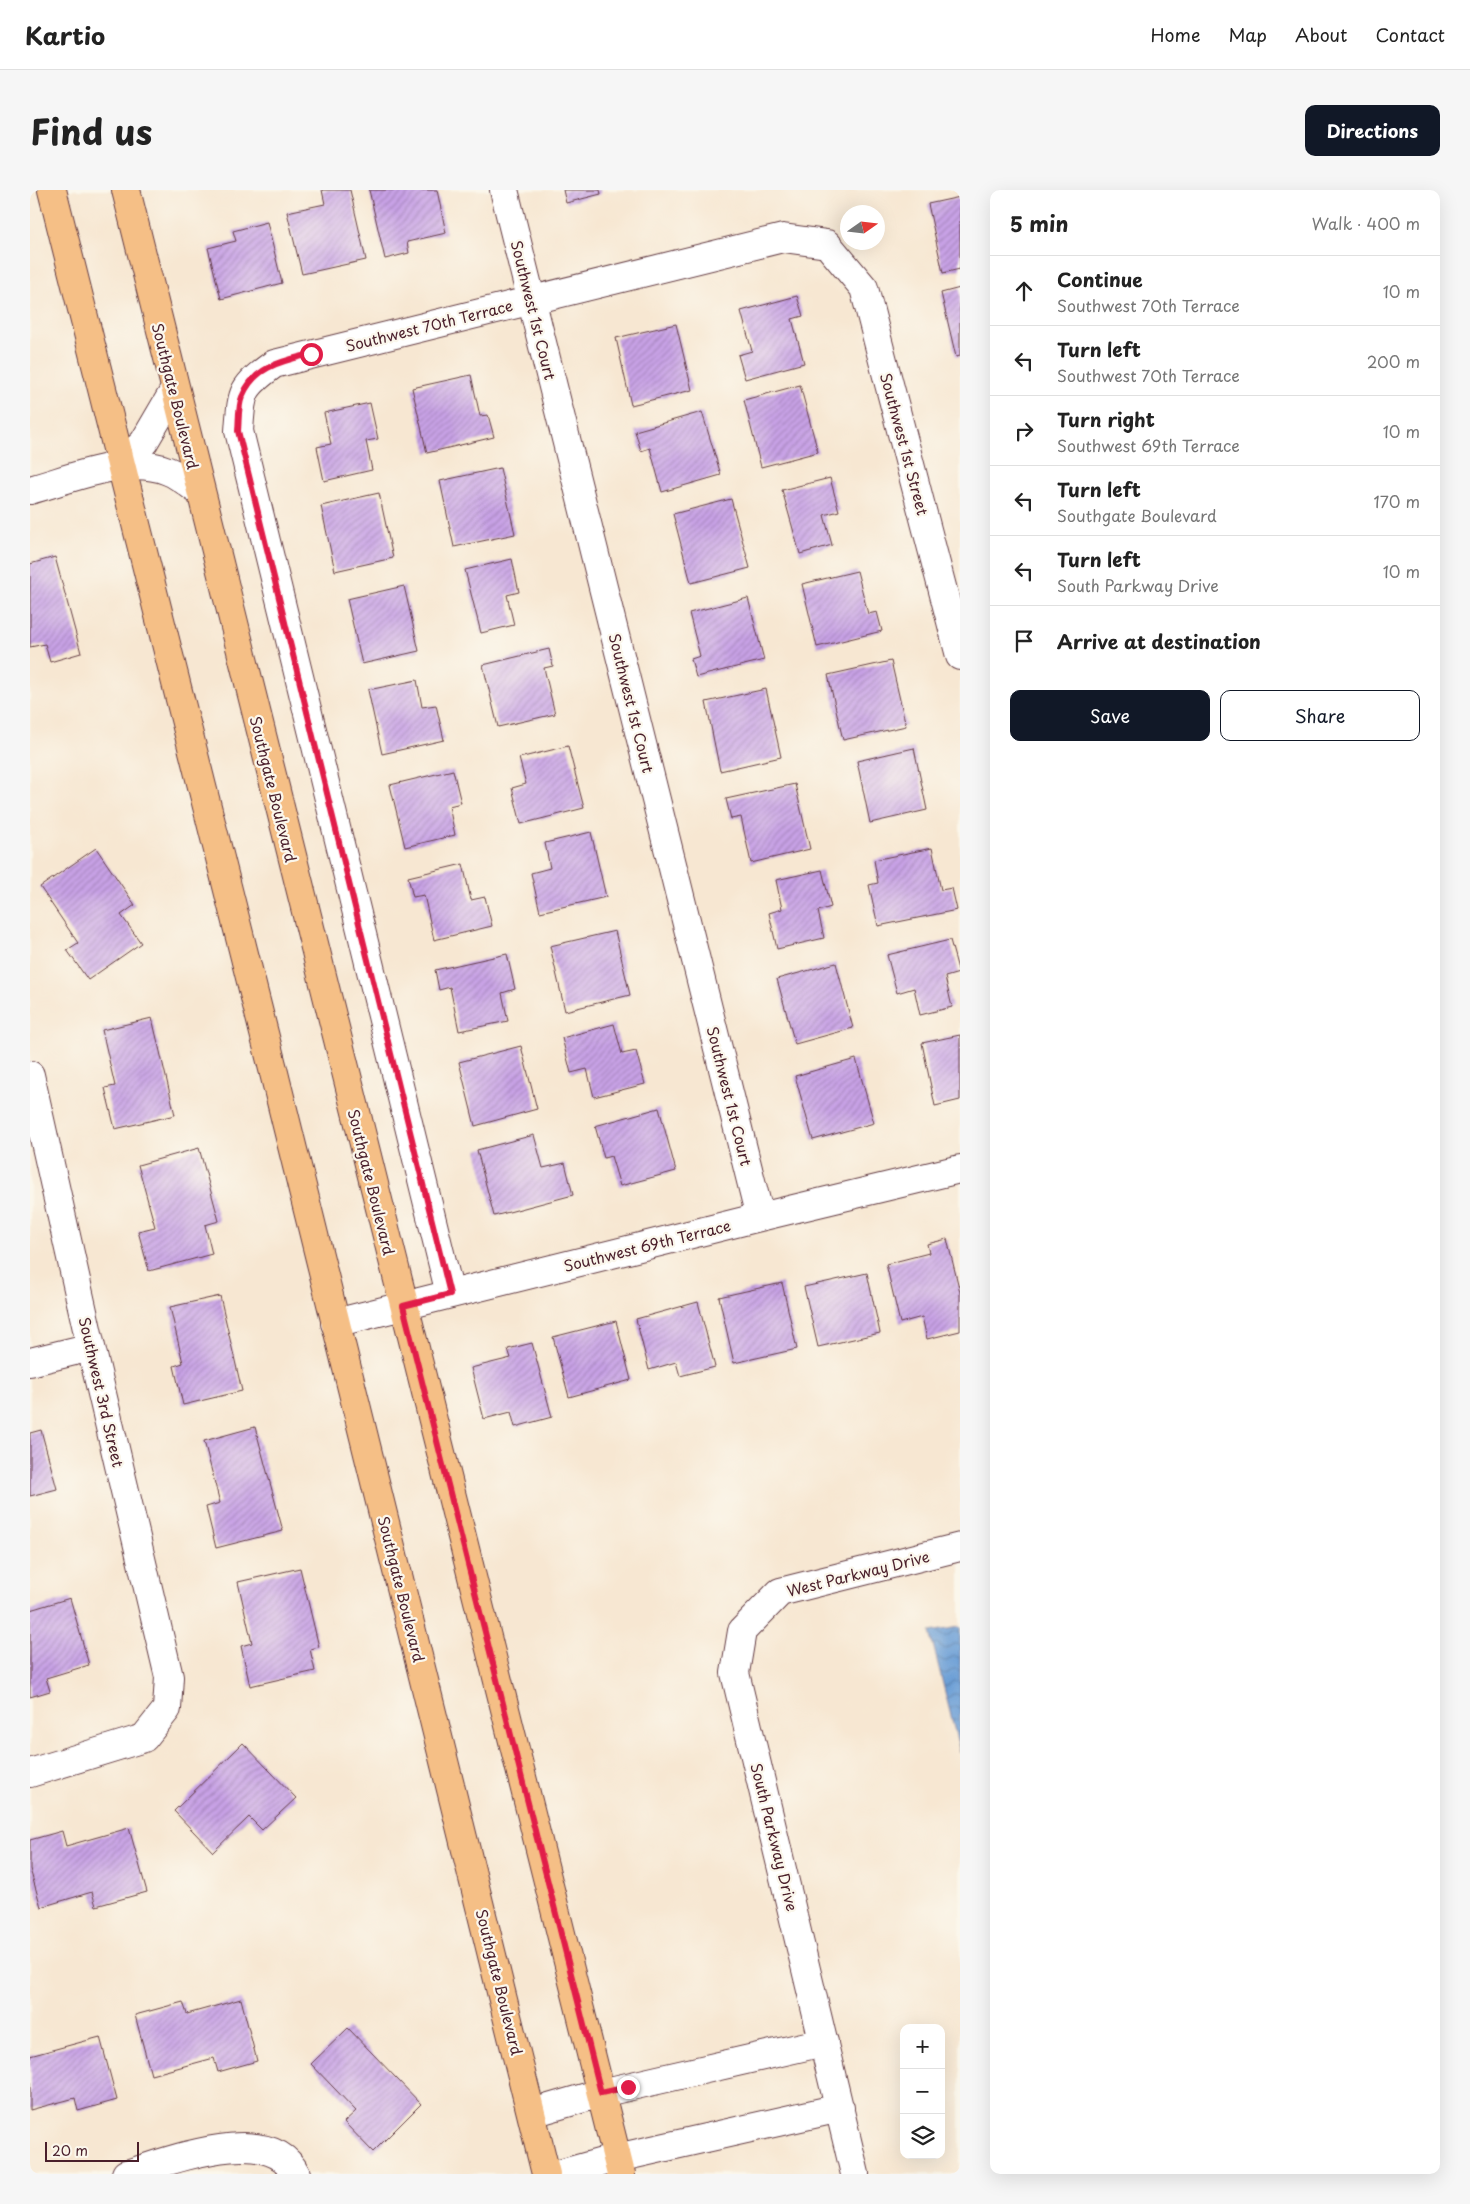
<!DOCTYPE html>
<html lang="en">
<head>
<meta charset="utf-8">
<style>
  :root { --surface:#fff; --page:#f6f6f6; --text:#222; --muted:#767676; --line:#e0e0e0; --accent:#111827 }
  body { margin:0; font-family:"Playpen Sans",sans-serif; background:var(--page); color:var(--text) }
  .controls { position:absolute; right:15px; bottom:15px; display:grid; overflow:hidden; border-radius:10px; box-shadow:0 5px 20px #0002 }
  .controls button { width:45px; height:45px; display:grid; place-items:center; padding:0; border:0; border-bottom:1px solid var(--line); background:var(--surface); color:var(--text); font:25px sans-serif }
  .compass { position:absolute; left:810px; top:15px; width:45px; height:45px; border-radius:50%; background:var(--surface); box-shadow:0 5px 20px #0002; rotate:76deg }
  .scale { position:absolute; left:15px; bottom:12px; width:94px; box-sizing:border-box; padding-left:5px; border:2px solid #4a1f2b; border-top:0; font-size:14px; line-height:18px; white-space:nowrap; color:#4a1f2b; -webkit-text-stroke:4px #fbf7ec; paint-order:stroke }
  .stop { position:absolute; width:15px; height:15px; margin:-11px; border:4px solid #e11d48; border-radius:50%; background:#fff }
  .stop.end { background:#e11d48; border-color:#fff; box-shadow:0 1px 5px #0008 }
  .list { margin:0; padding:0; list-style:none }
  h2 { display:flex; justify-content:space-between; align-items:center; height:65px; margin:0; padding:0 20px; font-size:21px }
  h2 small { font-size:16px; font-weight:400; color:var(--muted) }
  .list li { display:grid; grid-template-columns:32px 1fr auto; gap:15px; align-items:center; box-sizing:border-box; height:70px; padding:0 20px; border-top:1px solid var(--line) }
  .list b { display:block; font-size:19px; white-space:nowrap }
  .list p { margin:0; font-size:16px; white-space:nowrap; color:var(--muted) }
  .list em { font-size:16px; font-style:normal; color:var(--muted) }
  .actions { display:flex; gap:10px; padding:15px 20px }
  .actions a { flex:1; padding:11px 0; border:1px solid var(--accent); border-radius:10px; text-align:center; font-size:18px; color:var(--accent) }
  .actions .main { background:var(--accent); color:#fff }
  .icon { flex:none; width:28px; height:28px; fill:none; stroke:currentColor; stroke-width:2; stroke-linecap:round; stroke-linejoin:round }
  .map { position:relative; flex:none; width:930px; height:1984px; overflow:hidden; border-radius:10px }
  header { display:flex; align-items:center; gap:30px; box-sizing:border-box; height:70px; padding:0 25px; background:var(--surface); border-bottom:1px solid var(--line) }
  header strong { font-size:24px }
  nav { display:flex; gap:28px; margin-inline-start:auto; font-size:18px }
  .intro { display:flex; align-items:center; justify-content:space-between; box-sizing:border-box; height:120px; padding:0 30px }
  h1 { margin:0; font-size:35px }
  .button { padding:12px 22px; border-radius:10px; background:var(--accent); color:#fff; font-size:18px; font-weight:700 }
  main { display:flex; gap:30px; padding:0 30px }
  aside { flex:1; background:var(--surface); border-radius:10px; box-shadow:0 5px 20px #0002 }
  .map>svg:first-child { display:block }
  .water { fill:url(#water-waves); stroke:#5a5e80 }
  .building { fill:url(#building-hatch) }
  .lines { fill:none; stroke-linecap:round; stroke-linejoin:round }
  .minor-casing { stroke:#643d44; stroke-width:30 }
  .major-casing { stroke:#643d44; stroke-width:30 }
  .minor { stroke:#fff; stroke-width:28 }
  .major { stroke:#f5bf86; stroke-width:28 }
  .route { stroke:#e11d48; stroke-width:6 }
  .labels { text-anchor:middle; dominant-baseline:central; stroke-width:4.5; stroke-linejoin:round; paint-order:stroke }
  .street-label { font-size:15px; fill:#4a1f2b; stroke:#fbf7ec }
</style>
</head>
<body>
<header>
<strong>Kartio</strong>
<nav><a>Home</a><a>Map</a><a>About</a><a>Contact</a></nav>
</header>
<div class="intro"><h1>Find us</h1><a class="button">Directions</a></div>
<main>
<div class="map">
<svg width="930" height="1984" viewBox="0 0 930 1984">
  <defs>
    <pattern id="water-waves" width="16" height="10" patternUnits="userSpaceOnUse" patternTransform="scale(1.25)"><rect width="16" height="10" fill="#6a9ed6"/><path d="M0 5q4-4 8 0t8 0" fill="none" stroke="#5980ae"/></pattern>
    <pattern id="building-hatch" width="6" height="6" patternUnits="userSpaceOnUse" patternTransform="scale(1.25)"><rect width="6" height="6" fill="#c8a2e6"/><path d="M-1 1l2-2M0 6l6-6M5 7l2-2" fill="none" stroke="#a483bb"/></pattern>
  </defs>
  <rect width="100%" height="100%" fill="#fbf7ec"/>
  <filter id="ink" filterUnits="userSpaceOnUse"><feTurbulence type="fractalNoise" baseFrequency=".02" numOctaves="2"/><feDisplacementMap in="SourceGraphic" scale="10" xChannelSelector="R" yChannelSelector="G"/><feConvolveMatrix kernelMatrix="1 2 1 2 8 2 1 2 1" color-interpolation-filters="sRGB"/></filter>
  <filter id="wash" filterUnits="userSpaceOnUse"><feTurbulence type="fractalNoise" baseFrequency=".0096" numOctaves="4" result="noise"/><feDisplacementMap in="SourceGraphic" scale="20" xChannelSelector="R" yChannelSelector="G"/><feGaussianBlur stdDeviation="1.12" result="paint"/><feColorMatrix in="noise" values="0 0 0 0 0 0 0 0 0 0 0 0 0 0 0 0 0 1.4 0 .05"/><feComposite in="paint" operator="in"/></filter>
  <g filter="url(#wash)">
    <rect width="100%" height="100%" fill="#f7e7d2"/>
    <!-- water -->
    <path class="water" d="M930,1437V1562L900,1442Z"/>
    <g id="blocks">
      <!-- building -->
      <path class="building" d="M292,0H320L336,70L272,84L257,22L295,14Z
        M339,0H407L416,43L377,52L379,63L355,69Z
        M533,0H570L571,4L536,13Z
        M930,7V79L913,83L898,14Z
        M237,32L252,93L191,109L178,58L206,51L203,41Z
        M930,98V166L926,167L911,103Z
        M767,106L773,126L762,129L774,173L715,189L708,165L722,161L711,121Z
        M646,134L662,200L601,215L586,148Z
        M441,185L450,226L458,225L464,247L397,263L382,198Z
        M770,195L788,262L731,277L714,210Z
        M340,213L348,249L336,251L342,280L294,291L287,257L301,254L294,223Z
        M672,222L691,285L632,302L620,258L611,261L605,241Z
        M470,278L485,344L424,357L410,291Z
        M800,288L809,321L794,325L802,355L770,364L752,300Z
        M349,303L363,368L305,381L291,316Z
        M701,309L720,378L661,393L643,324Z
        M25,367L51,463L20,472L15,454L0,457V374Z
        M482,369L489,402L477,405L484,435L451,443L435,380Z
        M827,381L838,424L847,422L852,441L787,457L772,394Z
        M374,396L389,461L332,474L317,409Z
        M718,408L734,470L666,487L661,469L670,466L659,423Z
        M519,459L523,476L514,478L525,524L468,537L453,475Z
        M861,471L876,536L813,550L798,485Z
        M387,490L392,517L406,515L414,550L352,564L338,500Z
        M736,499L751,567L690,581L676,512Z
        M538,556L554,618L491,634L482,598L496,594L489,568Z
        M884,558L897,620L840,633L827,571Z
        M423,580L431,613L419,616L425,645L375,657L360,595Z
        M765,594L780,659L721,673L711,627L701,629L696,609Z
        M561,642L576,707L510,722L501,683L520,678L515,653Z
        M66,658L105,715L91,725L111,753L58,790L37,760L48,753L10,697Z
        M902,658L911,700L922,698L927,720L848,736L839,695L848,693L844,670Z
        M433,674L441,710L455,707L462,736L404,750L394,705L383,707L378,687Z
        M792,680L801,717L788,721L794,748L747,759L739,723L752,719L746,690Z
        M585,741L600,805L535,821L520,756Z
        M920,750L929,783L915,787L922,817L890,825L884,798L867,803L857,765Z
        M477,764L485,799L472,803L478,831L429,841L420,797L409,800L405,780Z
        M806,773L823,838L765,854L747,789Z
        M122,828L145,925L85,939L75,898L85,896L72,840Z
        M584,834L592,864L606,861L615,894L564,907L557,879L541,883L532,848Z
        M930,845V910L905,916L892,853Z
        M491,856L507,919L445,936L429,872Z
        M826,869L844,933L783,950L765,886Z
        M629,918L646,981L590,996L581,966L574,968L565,936Z
        M504,945L513,978L535,973L543,1005L464,1026L447,960Z
        M169,958L189,1031L175,1035L182,1064L119,1081L108,1041L125,1037L108,975Z
        M917,1049L930,1102V1141L897,1149L892,1127L870,1133L856,1074L899,1063L897,1054Z
        M837,1083L850,1143L788,1157L774,1097Z
        M752,1093L767,1159L704,1173L689,1107Z
        M190,1106L212,1201L153,1215L144,1176L153,1173L140,1117Z
        M668,1112L685,1177L650,1186L646,1172L619,1180L606,1129Z
        M586,1131L601,1190L539,1207L523,1147Z
        M502,1153L522,1227L485,1237L481,1222L454,1229L441,1178L481,1168L478,1159Z
        M225,1237L253,1341L186,1358L176,1317L190,1313L174,1251Z
        M11,1240L27,1299L0,1306V1243Z
        M270,1378L289,1457L280,1459L285,1481L220,1496L211,1456L222,1453L208,1392Z
        M40,1408L59,1475L16,1488L20,1501L0,1507V1420Z
        M213,1553L266,1608L232,1640L219,1627L183,1662L144,1621Z
        M99,1638L117,1702L66,1716L62,1702L11,1717L0,1679V1650L32,1641L36,1656Z
        M211,1809L227,1871L188,1882L184,1868L121,1885L105,1825L153,1812L157,1824Z
        M318,1838L391,1914L343,1962L314,1932L326,1921L281,1874Z
        M70,1847L87,1910L48,1921L45,1908L0,1920V1866Z"/>
    </g>
  </g>
  <g filter="url(#ink)">
    <use href="#blocks" fill-opacity="0" stroke="#643d44" stroke-width="1"/>
    <g class="lines">
      <!-- minor casing -->
      <g class="minor-casing">
        <path id="minor" d="M474,0L730,1027
          M90,275L114,252L145,199
          M0,300C41,289 97,264 138,281C149,285 160,295 170,302
          M0,885L61,1157L139,1487L137,1519L114,1548L0,1583
          M420,1104L209,241C212,201 211,198 244,174L753,48L797,54L834,98L930,466
          M305,1133L730,1027L930,979
          M0,1172L61,1157
          M502,1923L571,1903L794,1852
          M96,1984C138,1972 240,1930 266,1984
          M530,1984L587,1968L810,1918
          M825,1984L705,1483L712,1441L750,1402L930,1357"/>
      </g>
      <!-- major casing -->
      <g class="major-casing">
        <path id="major" d="M22,0L244,883L516,1984
          M96,0L591,1984"/>
      </g>
      <!-- minor -->
      <use href="#minor" class="minor"/>
      <!-- major -->
      <use href="#major" class="major"/>
    </g>
  </g>
  <g class="lines" filter="url(#ink)">
    <!-- route -->
    <path class="route" d="M281,164C253,171 224,176 212,207C208,216 209,231 208,241L420,1104L373,1116L571,1903L598,1897"/>
  </g>
  <g class="labels">
    <!-- street labels -->
    <g class="street-label">
      <text transform="translate(504 120) rotate(76)">Southwest 1st Court</text>
      <text transform="translate(399 135) rotate(-14)">Southwest 70th Terrace</text>
      <text transform="translate(146 206) rotate(76)">Southgate Boulevard</text>
      <text transform="translate(875 254) rotate(75)">Southwest 1st Street</text>
      <text transform="translate(602 513) rotate(76)">Southwest 1st Court</text>
      <text transform="translate(244 599) rotate(76)">Southgate Boulevard</text>
      <text transform="translate(700 906) rotate(76)">Southwest 1st Court</text>
      <text transform="translate(342 992) rotate(76)">Southgate Boulevard</text>
      <text transform="translate(617 1055) rotate(-14)">Southwest 69th Terrace</text>
      <text transform="translate(72 1202) rotate(77)">Southwest 3rd Street</text>
      <text transform="translate(828 1383) rotate(-14)">West Parkway Drive</text>
      <text transform="translate(372 1399) rotate(76)">Southgate Boulevard</text>
      <text transform="translate(745 1647) rotate(76)">South Parkway Drive</text>
      <text transform="translate(470 1792) rotate(76)">Southgate Boulevard</text>
    </g>
  </g>
</svg>
<div class="controls">
<button>+</button>
<button>−</button>
<button><svg class="icon" aria-label="layers" viewBox="0 0 24 24"><path d="M12 4l9 5-9 5-9-5zM3 14l9 5 9-5"/></svg></button>
</div>
<svg class="compass" viewBox="-18 -18 36 36"><path d="M0-13l5 13h-10z" fill="#e53935"/><path d="M0 13l5-13h-10z" fill="#767676"/></svg>
<div class="scale">20 m</div>
<div class="stop" style="left:281px;top:164px"></div>
<div class="stop end" style="left:598px;top:1897px"></div>
</div>
<aside>
<h2>5 min<small>Walk · 400 m</small></h2>
<ul class="list">
<li><svg class="icon" aria-label="ahead" viewBox="0 0 24 24"><path d="M12 20V5M6 11l6-6 6 6"/></svg><div><b>Continue</b><p>Southwest 70th Terrace</p></div><em>10 m</em></li>
<li><svg class="icon" aria-label="left" viewBox="0 0 24 24"><path d="M17 20v-9H6M10 6l-5 5 5 5"/></svg><div><b>Turn left</b><p>Southwest 70th Terrace</p></div><em>200 m</em></li>
<li><svg class="icon" aria-label="right" viewBox="0 0 24 24"><path d="M7 20v-9h11M14 6l5 5-5 5"/></svg><div><b>Turn right</b><p>Southwest 69th Terrace</p></div><em>10 m</em></li>
<li><svg class="icon" aria-label="left" viewBox="0 0 24 24"><path d="M17 20v-9H6M10 6l-5 5 5 5"/></svg><div><b>Turn left</b><p>Southgate Boulevard</p></div><em>170 m</em></li>
<li><svg class="icon" aria-label="left" viewBox="0 0 24 24"><path d="M17 20v-9H6M10 6l-5 5 5 5"/></svg><div><b>Turn left</b><p>South Parkway Drive</p></div><em>10 m</em></li>
<li><svg class="icon" aria-label="arrive" viewBox="0 0 24 24"><path d="M6 21V4h12l-3 4 3 4H6"/></svg><div><b>Arrive at destination</b></div></li>
</ul>
<div class="actions"><a class="main">Save</a><a>Share</a></div>
</aside>
</main>
</body>
</html>
